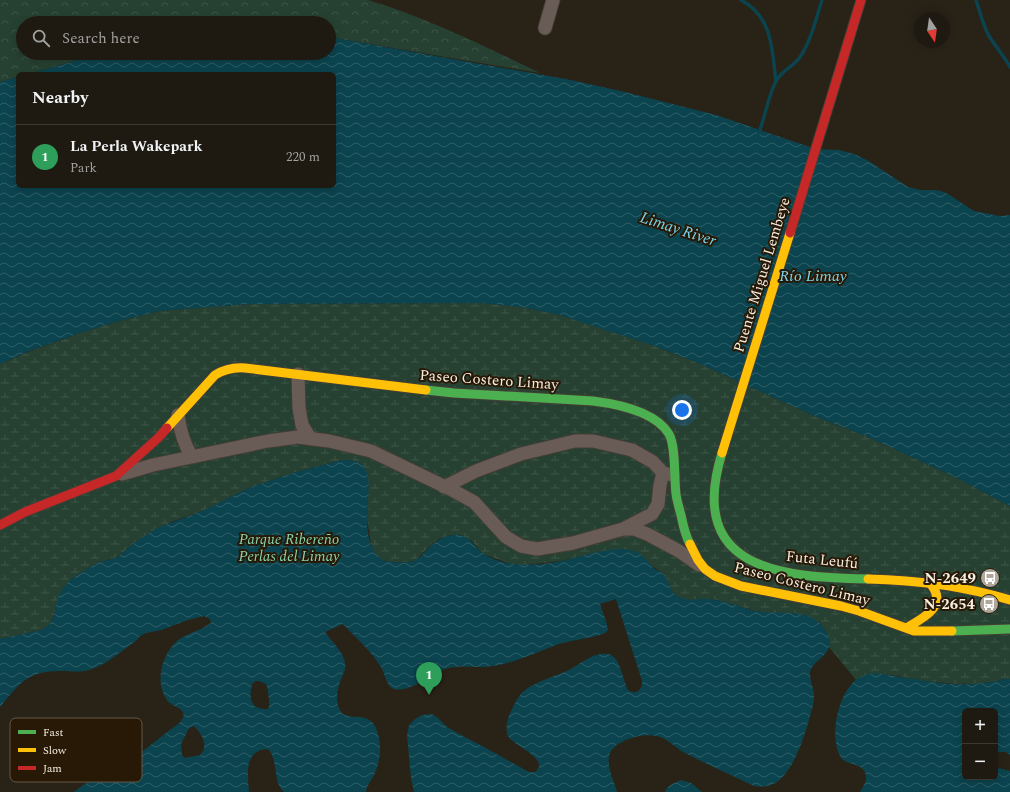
<!DOCTYPE html>
<html lang="en">
<head>
<meta charset="utf-8">
<style>
  :root { --surface:#1f1a11; --page:#2c271f; --text:#f1f3f6; --muted:#a1a19f; --line:#3c3831; --accent:#ea580c }
  body { margin:0; font-family:Spectral,serif; background:var(--page); color:var(--text) }
  .controls { position:absolute; right:12px; bottom:12px; display:grid; overflow:hidden; border-radius:6px; box-shadow:0 2px 10px #0003 }
  .controls button { width:36px; height:36px; display:grid; place-items:center; padding:0; border:0; border-bottom:1px solid var(--line); background:var(--surface); color:var(--text); font:20px sans-serif }
  .compass { position:absolute; left:914px; top:12px; width:36px; height:36px; border-radius:50%; background:var(--surface); box-shadow:0 2px 10px #0003; rotate:167deg }
  .you { position:absolute; left:682px; top:410px; width:14px; height:14px; margin:-10px; border:3px solid #fff; border-radius:50%; background:#1a73e8; box-shadow:0 0 0 6px #1a73e833 }
  .badge { display:grid; place-items:center; width:26px; height:26px; border-radius:50%; background:var(--accent); color:#fff; font-size:13px; font-weight:700 }
  .pin { position:absolute; translate:-50% -33px; filter:drop-shadow(0 1px 2px #0008) }
  .pin::after { content:''; position:absolute; top:21px; width:14px; height:12px; background:inherit; clip-path:polygon(0 0,100% 0,50% 100%) }
  .list { margin:0; padding:0; list-style:none }
  h2 { display:flex; justify-content:space-between; align-items:center; height:52px; margin:0; padding:0 16px; font-size:17px }
  h2 small { font-size:13px; font-weight:400; color:var(--muted) }
  .list li { display:grid; grid-template-columns:26px 1fr auto; gap:12px; align-items:center; box-sizing:border-box; height:64px; padding:0 16px; border-top:1px solid var(--line) }
  .list b { display:block; font-size:15px; white-space:nowrap }
  .list p { margin:0; font-size:13px; white-space:nowrap; color:var(--muted) }
  .list em { font-size:13px; font-style:normal; color:var(--muted) }
  .icon { flex:none; width:22px; height:22px; fill:none; stroke:currentColor; stroke-width:2; stroke-linecap:round; stroke-linejoin:round }
  .map { position:relative; flex:none; width:1010px; height:792px; overflow:hidden }
  .search { position:absolute; background:var(--surface); box-shadow:0 2px 10px #0003; left:16px; top:16px; width:320px; height:44px; display:flex; align-items:center; gap:10px; box-sizing:border-box; padding:0 14px; border-radius:22px; color:var(--muted); font-size:15px }
  .panel { position:absolute; background:var(--surface); box-shadow:0 2px 10px #0003; left:16px; top:72px; width:320px; height:116px; border-radius:6px }
  .map>svg:first-child { display:block }
  .forest { fill:url(#forest-crowns) }
  .wetland { fill:url(#wetland-marsh) }
  .water { fill:url(#water-waves); fill-rule:evenodd }
  .lines { fill:none; stroke-linecap:round; stroke-linejoin:round }
  .stream { stroke:#0b444f; stroke-width:3.5 }
  .street-casing { stroke:#443e35; stroke-width:15 }
  .fast-casing { stroke:#443e35; stroke-width:11 }
  .slow-casing { stroke:#443e35; stroke-width:11 }
  .jam-casing { stroke:#443e35; stroke-width:11 }
  .street { stroke:#695c57; stroke-width:13 }
  .fast { stroke:#4caf50; stroke-width:9 }
  .slow { stroke:#ffc107; stroke-width:9 }
  .jam { stroke:#c62828; stroke-width:9 }
  .labels { text-anchor:middle; dominant-baseline:central; stroke-width:4; stroke-linejoin:round; paint-order:stroke }
  .street-label { font-size:15px; fill:#f7eee2; stroke:#271906 }
  .park-label { font-size:15px; font-style:italic; fill:#87d1ac; stroke:#271906 }
  .poi-label { font-size:15px; font-weight:bold; fill:#f7eee2; stroke:#271906; text-anchor:end }
  .water-label { font-size:16px; font-style:italic; fill:#79d4eb; stroke:#271906 }
  .key { fill:#271906; stroke:#655948; stroke-width:1 }
  .key-label { font-size:11px; fill:#f7eee2 }
</style>
</head>
<body>
<div class="map">
<svg width="1010" height="792" viewBox="0 0 1010 792">
  <defs>
    <pattern id="forest-crowns" width="20" height="18" patternUnits="userSpaceOnUse"><rect width="20" height="18" fill="#264132"/><path d="M2 6a3 3 0 1 1 6 0M12 15a3 3 0 1 1 6 0" fill="none" stroke="#3c5446"/></pattern>
    <pattern id="wetland-marsh" width="20" height="14" patternUnits="userSpaceOnUse"><rect width="20" height="14" fill="#264132"/><path d="M1 5h8M5 5V1M11 12h8M15 12V8" fill="none" stroke="#3c5446"/></pattern>
    <pattern id="water-waves" width="16" height="10" patternUnits="userSpaceOnUse"><rect width="16" height="10" fill="#0b444f"/><path d="M0 5q4-4 8 0t8 0" fill="none" stroke="#2f5f68"/></pattern>
  </defs>
  <rect width="100%" height="100%" fill="#292217"/>
  <!-- forest -->
  <path class="forest" d="M0,0H368C428,18 484,46 540,73L329,37V23H23V53H103L29,74H18V77L0,82Z"/>
  <!-- wetland -->
  <path class="wetland" d="M482,303L527,308L560,315L646,343L696,362L812,415L866,436L955,477L1010,506V679H1006C998,680 990,683 982,683C966,685 948,683 932,682C907,680 879,667 856,680L829,647V640L826,631L820,624L810,617L793,613H769L756,611L717,600L708,599L686,600L676,596L669,588L662,573L650,564L622,549L596,553L561,561L525,565L511,564L483,554L472,541L459,535H450L440,538L433,543L416,560L408,562H389L380,559L374,553L371,543L367,520L368,484L365,469L352,460H342L296,472L251,487L205,510L171,522L134,543L118,557L97,563L71,579L56,607L54,616L49,625L41,630L0,639V364L33,350L86,331L119,321L159,311L250,304Z"/>
  <!-- water -->
  <path class="water" d="M329,37L571,80L625,92L716,115L816,149L839,150L854,154L867,160L908,187L920,190H934L941,191L948,194L974,211L1000,216L1010,215V506L955,477L866,436L812,415L696,362L646,343L599,328L560,315L527,308L482,303L250,304L159,311L119,321L86,331L32,350L0,364V82L18,77V186H334V74H29L103,53H329Z
    M342,460C350,460 359,460 364,467C373,479 366,505 367,519C367,534 371,560 390,562C398,562 410,564 417,559C421,557 423,554 426,551C435,541 444,534 457,535C471,536 473,546 483,553C490,559 504,563 513,564C529,566 547,564 562,561C581,557 615,544 634,551C644,554 648,563 655,569C657,571 660,571 662,573C672,583 668,596 685,599C693,601 701,598 709,599C725,600 741,608 756,611C774,614 791,611 809,616C813,618 819,622 822,626C845,653 811,658 810,673C810,679 812,684 813,689C815,696 814,702 812,709C806,731 796,768 777,782C770,787 762,787 754,786C731,775 708,765 685,753C675,748 668,738 656,736C643,733 613,740 609,756C607,768 614,781 617,792H414L411,778L407,735L409,725L415,719L422,715L432,714L438,718L447,727L461,735L484,747L529,772C532,772 535,773 537,770C548,758 512,745 508,736C504,726 509,714 514,705C517,699 520,694 525,690C537,681 556,676 569,670C578,665 587,658 596,655C601,654 607,653 611,655C621,660 623,681 628,690C636,696 643,689 642,681L616,599L600,604L606,621L608,630L605,633L600,635C586,639 570,640 556,645C535,653 515,663 493,666C475,669 459,663 442,670C430,676 405,695 392,688C387,686 384,672 381,667C371,651 356,638 343,624L325,632C331,641 343,651 345,663C346,669 344,672 342,677C338,686 335,698 339,708C345,725 367,708 376,728C382,742 381,759 375,773C372,780 367,784 366,792H284C272,782 279,761 268,749C243,750 248,775 249,792H74C85,782 98,778 111,771C131,761 148,747 166,733C171,728 179,726 182,719C184,717 184,713 182,711C178,706 171,706 167,700C155,684 161,658 174,644C184,633 199,632 211,623L210,619L204,616L188,620L161,630L146,633L140,636L136,641C122,650 108,664 92,669C81,673 72,671 61,671C27,671 20,683 0,707V639L41,630L49,625L54,616L58,597L64,587L71,579L97,563L118,557L134,543L157,528L205,510L251,487L296,472ZM256,681C270,682 267,688 269,699C269,704 270,705 268,709C250,710 249,699 252,684ZM194,726C202,734 209,746 200,755L185,758L182,755L181,744L189,728Z
    M874,673C909,677 946,688 982,683C990,683 998,680 1006,679H1010V755L1006,752H995V711H965V777H995V767L1010,771V792H860C864,785 868,781 865,772C860,762 846,766 840,756C829,736 838,693 857,679C862,676 868,674 874,673Z
    M681,780L691,783L702,792H665C667,785 675,783 681,780Z"/>
  <g class="lines">
    <!-- stream -->
    <path class="stream" d="M741,0C773,17 772,50 776,82
      M976,0C980,12 983,25 989,36C996,47 1004,56 1010,67
      M759,133C765,116 768,97 776,81C782,70 793,67 800,57C811,41 816,19 822,0"/>
    <!-- street casing -->
    <g class="street-casing">
      <path id="street" d="M545,28L553,0
        M298,374L299,408L302,425L310,438
        M178,415C180,430 183,443 192,457
        M122,474L153,465L268,441L298,437L329,441L371,451L452,490L474,502L506,537L521,546L537,549L573,543L623,529H634L647,534L679,551L699,565
        M444,487L476,471L521,454L575,441H593L632,450L653,462L663,473L673,475
        M623,529L652,514L658,504L660,485L663,473"/>
    </g>
    <!-- fast casing -->
    <g class="fast-casing">
      <path id="fast" d="M426,390L454,393L593,401C617,404 655,411 669,434C676,446 674,479 676,494C677,501 679,508 681,515C683,525 685,535 690,544
        M722,453C686,570 780,577 868,579
        M952,631L1010,629"/>
    </g>
    <!-- slow casing -->
    <g class="slow-casing">
      <path id="slow" d="M167,428L215,375C225,369 234,367 245,368L426,390
        M722,453L790,233
        M690,544L698,560L705,569L715,576L741,586L841,606L859,611L914,631H952
        M868,579C916,580 964,586 1010,600
        M906,628C924,618 950,605 929,582"/>
    </g>
    <!-- jam casing -->
    <g class="jam-casing">
      <path id="jam" d="M790,233L861,0
        M0,525L25,512L116,476L158,438L167,428"/>
    </g>
    <!-- street -->
    <use href="#street" class="street"/>
    <!-- fast -->
    <use href="#fast" class="fast"/>
    <!-- slow -->
    <use href="#slow" class="slow"/>
    <!-- jam -->
    <use href="#jam" class="jam"/>
  </g>
  <!-- icons -->
  <defs>
    <g id="bus-disc" transform="scale(1)"><circle r="9.5" fill="#afa79b" stroke="#271906"/><path d="M-5-6H5V4H4V6H2V4H-2V6H-4V4H-5ZM-3.5-4V0h7V-4ZM-3.5 1.2v1.5H-2V1.2ZM2 1.2v1.5H3.5V1.2Z" fill="#fff"/></g>
  </defs>
  <g fill-rule="evenodd">
    <use href="#bus-disc" x="990" y="578"/>
    <use href="#bus-disc" x="989" y="604"/>
  </g>
  <g class="labels">
    <!-- street labels -->
    <g class="street-label">
      <text transform="translate(762 275) rotate(-73)">Puente Miguel Lembeye</text>
      <text transform="translate(489 380) rotate(4)">Paseo Costero Limay</text>
      <text transform="translate(822 560) rotate(6)">Futa Leufú</text>
      <text transform="translate(802 584) rotate(14)">Paseo Costero Limay</text>
    </g>
    <!-- park labels -->
    <g class="park-label">
      <text x="289" y="539">Parque Ribereño<tspan x="289" dy="17">Perlas del Limay</tspan></text>
    </g>
    <!-- poi labels -->
    <g class="poi-label">
      <text x="976" y="578">N-2649</text>
      <text x="975" y="604">N-2654</text>
    </g>
    <!-- water labels -->
    <g class="water-label">
      <text transform="translate(678 229) rotate(18)">Limay River</text>
      <text x="813" y="276">Río Limay</text>
    </g>
  </g>
  <!-- legend -->
  <rect x="10" y="718" width="132" height="64" rx="6" class="key"/>
  <rect x="18" y="730" width="18" height="4" fill="#4caf50"/>
  <rect x="18" y="748" width="18" height="4" fill="#ffc107"/>
  <rect x="18" y="766" width="18" height="4" fill="#c62828"/>
  <g class="key-label">
    <text x="43" y="736">Fast</text>
    <text x="43" y="754">Slow</text>
    <text x="43" y="772">Jam</text>
  </g>
</svg>
<div class="controls">
<button>+</button>
<button>−</button>
</div>
<svg class="compass" viewBox="-18 -18 36 36"><path d="M0-13l5 13h-10z" fill="#e53935"/><path d="M0 13l5-13h-10z" fill="#a1a19f"/></svg>
<div class="you"></div>
<div class="pin badge" style="left:429px;top:695px;background:#2e9e5b">1</div>
<div class="search"><svg class="icon" aria-label="search" viewBox="0 0 24 24"><circle cx="10" cy="10" r="6"/><path d="M15 15l6 6"/></svg>Search here</div>
<section class="panel">
<h2>Nearby<small></small></h2>
<ul class="list">
<li><span class="badge" style="background:#2e9e5b">1</span><div><b>La Perla Wakepark</b><p>Park</p></div><em>220 m</em></li>
</ul>
</section>
</div>
</body>
</html>
